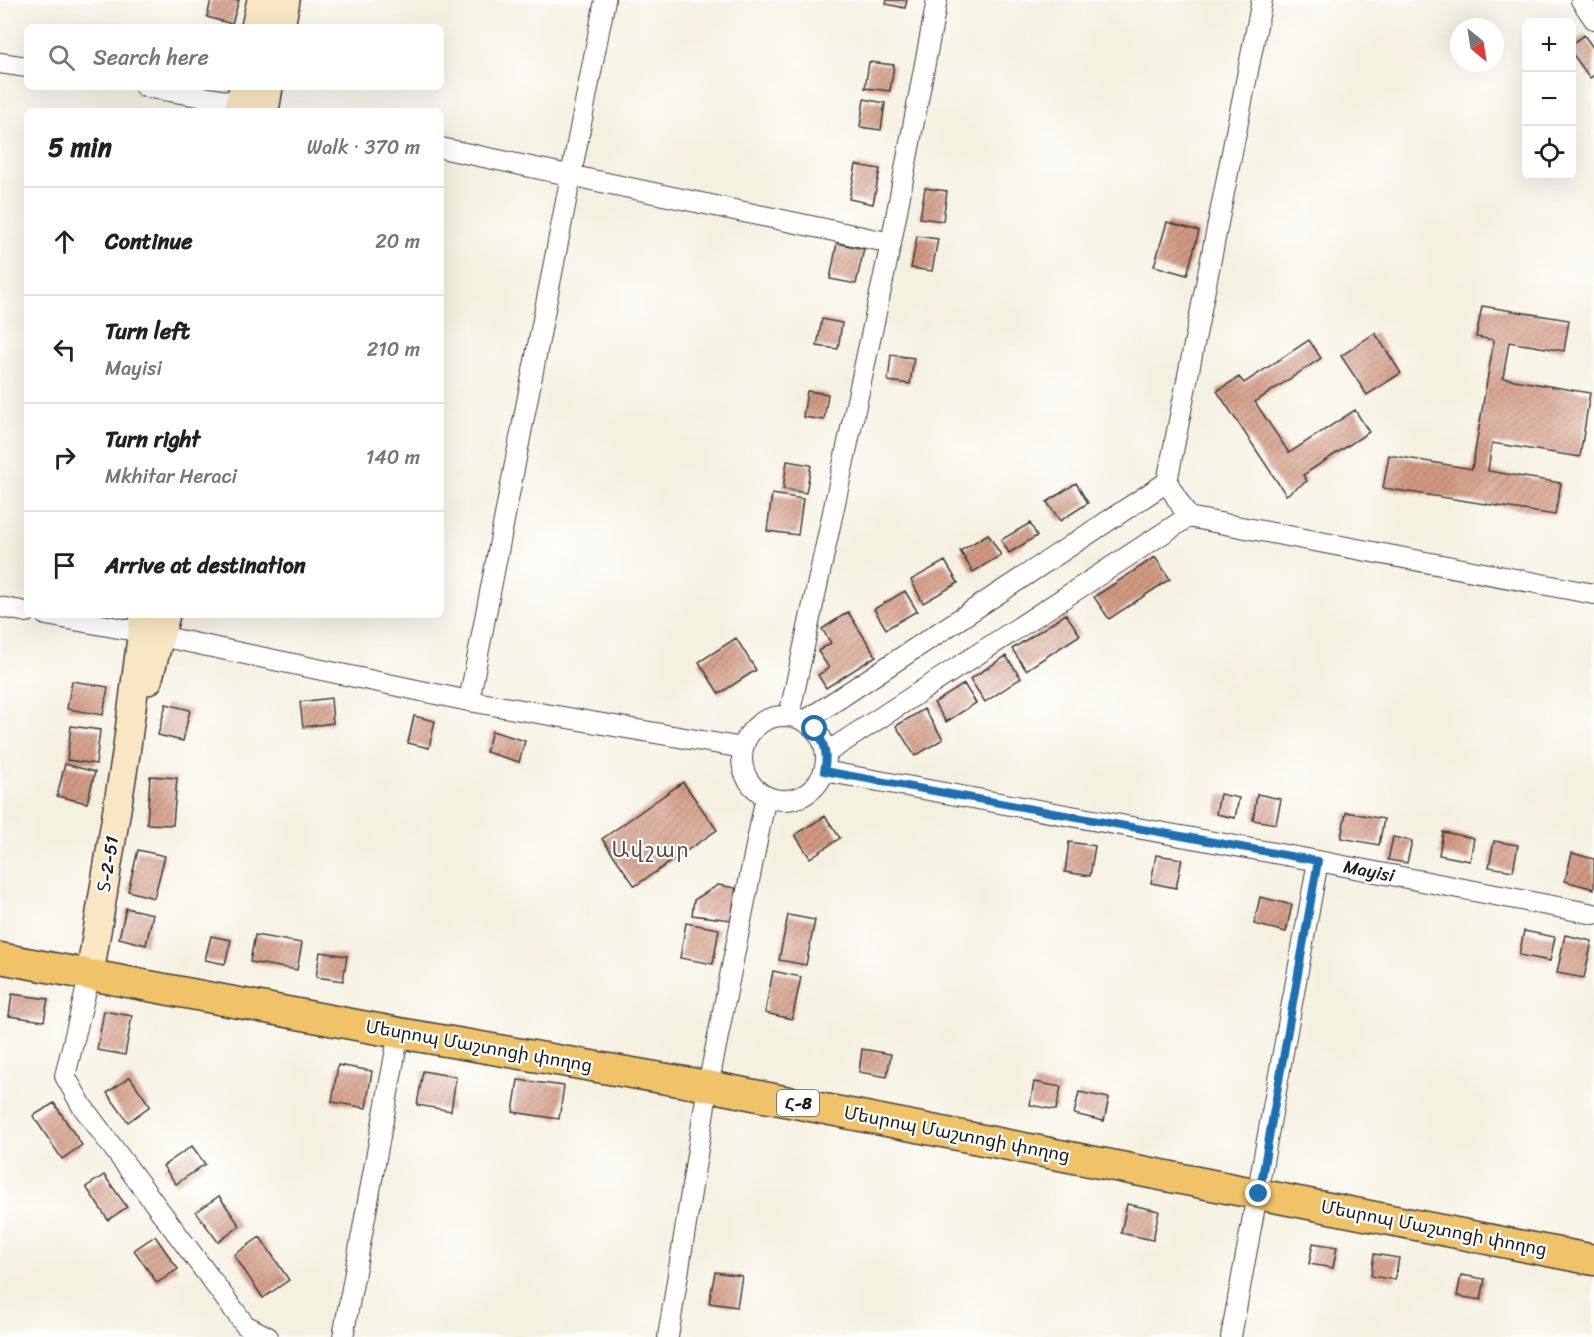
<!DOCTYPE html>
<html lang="en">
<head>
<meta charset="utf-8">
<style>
  :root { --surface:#fff; --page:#f2f2f2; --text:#222; --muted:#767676; --line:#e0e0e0 }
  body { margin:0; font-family:Sriracha,"Noto Sans Armenian",sans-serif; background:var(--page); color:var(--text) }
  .controls { position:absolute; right:18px; top:18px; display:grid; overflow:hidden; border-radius:9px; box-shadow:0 6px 24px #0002 }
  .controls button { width:54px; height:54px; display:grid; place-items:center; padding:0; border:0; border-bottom:2px solid var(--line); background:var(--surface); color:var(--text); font:30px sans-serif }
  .compass { position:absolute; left:1450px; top:18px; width:54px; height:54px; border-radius:50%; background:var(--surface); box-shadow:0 6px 24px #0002; rotate:150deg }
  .stop { position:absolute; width:18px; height:18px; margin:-14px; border:4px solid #1f6fb2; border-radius:50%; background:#fff }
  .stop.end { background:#1f6fb2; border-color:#fff; box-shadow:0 2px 6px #0008 }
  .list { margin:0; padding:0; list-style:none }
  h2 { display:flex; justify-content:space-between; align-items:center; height:78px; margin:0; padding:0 24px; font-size:26px }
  h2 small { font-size:20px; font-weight:400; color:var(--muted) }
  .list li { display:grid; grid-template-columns:39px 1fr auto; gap:18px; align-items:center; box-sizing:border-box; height:108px; padding:0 24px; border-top:2px solid var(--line) }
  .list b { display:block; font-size:22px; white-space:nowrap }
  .list p { margin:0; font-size:20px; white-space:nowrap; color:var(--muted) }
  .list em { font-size:20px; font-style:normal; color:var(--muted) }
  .icon { flex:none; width:33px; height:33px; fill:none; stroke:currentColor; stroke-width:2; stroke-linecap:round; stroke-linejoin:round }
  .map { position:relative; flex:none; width:1594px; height:1337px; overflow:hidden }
  .search { position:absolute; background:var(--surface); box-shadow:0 6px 24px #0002; left:24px; top:24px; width:420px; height:66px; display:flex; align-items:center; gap:15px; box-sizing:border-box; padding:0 21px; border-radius:9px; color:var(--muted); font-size:22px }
  .panel { position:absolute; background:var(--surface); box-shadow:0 6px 24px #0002; left:24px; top:108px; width:420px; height:510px; border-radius:9px }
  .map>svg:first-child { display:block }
  .building { fill:url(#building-hatch) }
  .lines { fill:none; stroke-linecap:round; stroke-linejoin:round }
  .street-casing { stroke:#3d3c3a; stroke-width:22 }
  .secondary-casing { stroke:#3d3c3a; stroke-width:30 }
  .primary-casing { stroke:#3d3c3a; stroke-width:33 }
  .street { stroke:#fff; stroke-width:20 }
  .secondary { stroke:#f9e7c3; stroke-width:27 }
  .primary { stroke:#f1c369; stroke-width:30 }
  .route { stroke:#1f6fb2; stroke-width:8 }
  .labels { text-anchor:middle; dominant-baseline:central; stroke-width:4.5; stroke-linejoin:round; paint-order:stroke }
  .shield { fill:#fff; stroke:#606060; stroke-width:1.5 }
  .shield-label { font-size:16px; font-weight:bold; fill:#1c1c1c }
  .street-label { font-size:18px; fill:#1c1c1c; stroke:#fff }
  .quarter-label { font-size:21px; letter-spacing:1.5px; fill:#5c483f; stroke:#fff }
</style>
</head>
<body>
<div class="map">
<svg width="1594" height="1337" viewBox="0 0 1594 1337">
  <defs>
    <pattern id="building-hatch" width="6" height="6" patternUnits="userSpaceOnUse" patternTransform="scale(1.5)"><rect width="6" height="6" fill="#d39a81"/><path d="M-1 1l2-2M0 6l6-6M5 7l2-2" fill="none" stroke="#aa7d69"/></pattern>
  </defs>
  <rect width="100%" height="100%" fill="#fff"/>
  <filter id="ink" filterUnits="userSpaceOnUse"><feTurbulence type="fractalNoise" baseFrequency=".0167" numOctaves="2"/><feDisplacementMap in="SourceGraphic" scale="12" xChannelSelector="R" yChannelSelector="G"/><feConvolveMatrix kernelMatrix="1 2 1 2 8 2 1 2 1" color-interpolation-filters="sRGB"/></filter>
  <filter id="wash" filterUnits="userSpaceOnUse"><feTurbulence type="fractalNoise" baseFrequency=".008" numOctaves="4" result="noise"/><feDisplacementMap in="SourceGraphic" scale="24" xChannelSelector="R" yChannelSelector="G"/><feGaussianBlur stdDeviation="1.35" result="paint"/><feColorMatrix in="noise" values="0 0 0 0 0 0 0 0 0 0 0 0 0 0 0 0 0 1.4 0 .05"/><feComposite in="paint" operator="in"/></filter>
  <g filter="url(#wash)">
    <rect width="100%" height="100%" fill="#f5f1e1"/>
    <g id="blocks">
      <!-- building -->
      <path class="building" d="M211,0H239L232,24L207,17Z
        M887,0H907L905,8L886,4Z
        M1584,35L1594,49V75L1590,78L1572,53V44Z
        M869,62L894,65L890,91L865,88Z
        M864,99L885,103L881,130L860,127Z
        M856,165L880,169L873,204L849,199Z
        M925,188L947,191L943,221L920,218Z
        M1167,222L1199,231L1187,275L1154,266Z
        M917,236L938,239L932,271L911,268Z
        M837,243L864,249L856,284L830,279Z
        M1482,306L1569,320L1564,351L1509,342L1503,378L1590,393L1580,457L1492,443L1488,471L1561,483L1555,515L1383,488L1389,455L1472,469L1494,340L1476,337Z
        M822,319L842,323L838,349L817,346Z
        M1375,333L1401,373L1367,395L1341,356Z
        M1309,340L1321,358L1255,402L1289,453L1355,410L1369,432L1303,475L1307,481L1286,495L1217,391L1239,377L1244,383Z
        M891,355L914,358L910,384L888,381Z
        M807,391L828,394L824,420L803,417Z
        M787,461L811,465L806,493L783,489Z
        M1076,483L1088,503L1060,521L1047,502Z
        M772,494L803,499L798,535L767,531Z
        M1030,523L1037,536L1009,553L1001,540Z
        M988,534L1001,555L973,572L960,551Z
        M1155,557L1170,579L1109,619L1094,597Z
        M945,561L958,583L923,603L911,580Z
        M905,591L917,611L886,629L874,609Z
        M848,612L876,656L826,688L818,675L829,668L818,651L831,643L822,629Z
        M1066,614L1080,635L1026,670L1012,649Z
        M736,638L756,670L719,694L699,662Z
        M1006,656L1021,678L985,702L970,679Z
        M72,681L108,687L103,715L67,709Z
        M964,684L976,703L946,722L934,703Z
        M331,698L333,723L303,727L300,702Z
        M166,704L190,710L183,741L158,735Z
        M924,709L943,739L915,756L896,726Z
        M414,716L435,721L429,748L408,743Z
        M71,726L100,730L96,764L67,760Z
        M492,731L525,741L519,762L486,752Z
        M65,764L95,772L87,803L57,796Z
        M150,776L177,778L173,825L147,824Z
        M683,782L717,830L635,886L602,839Z
        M1220,794L1239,798L1235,818L1216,814Z
        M1257,794L1281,799L1276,824L1253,820Z
        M1346,812L1384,819L1379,845L1341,838Z
        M825,816L840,838L810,858L795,835Z
        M1443,832L1474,838L1470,861L1439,855Z
        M1393,837L1412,841L1407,863L1388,860Z
        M1494,841L1518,845L1513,871L1489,867Z
        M1069,842L1095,846L1090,876L1065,872Z
        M138,850L165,856L154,898L128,891Z
        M1572,853L1594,859V889L1565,881Z
        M1156,855L1182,859L1176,888L1151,883Z
        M718,885L736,888L731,920L692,915L694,900Z
        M1260,897L1292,905L1286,932L1254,924Z
        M126,908L153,914L146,945L119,938Z
        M788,915L815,920L806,965L779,960Z
        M686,923L719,929L713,964L680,958Z
        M1524,931L1555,937L1550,961L1519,955Z
        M255,935L302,943L297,970L250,962Z
        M1565,935L1592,941L1584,978L1557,973Z
        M211,936L231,940L225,964L205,960Z
        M320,952L347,956L343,981L316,977Z
        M773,971L801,977L792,1019L765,1013Z
        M12,994L48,999L44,1021L9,1016Z
        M104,1011L132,1016L125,1055L97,1050Z
        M862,1049L891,1054L887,1077L859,1072Z
        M338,1065L372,1071L366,1108L332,1102Z
        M423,1071L456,1077L451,1111L417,1105Z
        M130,1077L150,1106L128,1122L107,1093Z
        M518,1080L564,1086L559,1119L513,1112Z
        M1034,1082L1061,1087L1056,1110L1030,1105Z
        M1079,1092L1109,1098L1104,1121L1074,1114Z
        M54,1103L82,1145L62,1159L33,1116Z
        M192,1146L205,1164L176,1184L163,1166Z
        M104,1175L127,1207L108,1220L86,1187Z
        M219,1196L240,1226L218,1242L196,1212Z
        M1127,1204L1159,1211L1153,1240L1121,1233Z
        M155,1236L178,1269L157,1283L134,1250Z
        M260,1237L289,1280L263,1298L234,1255Z
        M1313,1243L1337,1247L1333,1268L1309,1264Z
        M1374,1254L1399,1258L1395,1280L1371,1276Z
        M715,1272L742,1276L737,1307L709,1303Z
        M1461,1275L1485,1279L1481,1300L1457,1296Z"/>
    </g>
  </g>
  <g filter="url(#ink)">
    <use href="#blocks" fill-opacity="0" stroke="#3d3c3a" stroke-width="1.5"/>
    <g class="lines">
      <!-- street casing -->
      <g class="street-casing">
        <path id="street" d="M1262,0L1167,482L1188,517L1594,594
          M1581,0L1594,19
          M0,63L27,67
          M145,87L251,105
          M441,148L891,243
          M0,607L27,612
          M46,615L141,632L469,701L743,748
          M469,701L605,0
          M789,716L891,243L937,0
          M742 758a42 42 0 1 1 84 0a42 42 0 1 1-84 0Z
          M805,721L1167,482
          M826,753L1188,517
          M824,771L1318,861L1594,914
          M90,974L65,1076L82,1106L245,1325L268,1337
          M343,1337L399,1033
          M668,1337L708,1086L766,796
          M1231,1337L1318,861"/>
      </g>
      <!-- secondary casing -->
      <g class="secondary-casing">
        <path id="secondary" d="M255,27L261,0
          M281,27L286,0
          M238,111L243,87
          M265,111L269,87
          M148,681L166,615
          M90,974L126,754L144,615"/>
      </g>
      <!-- primary casing -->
      <g class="primary-casing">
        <path id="primary" d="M0,958L399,1033L708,1086L1594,1260"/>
      </g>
      <!-- street -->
      <use href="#street" class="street"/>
      <!-- secondary -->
      <use href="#secondary" class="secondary"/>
      <!-- primary -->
      <use href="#primary" class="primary"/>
    </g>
  </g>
  <g class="lines" filter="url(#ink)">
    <!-- route -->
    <path class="route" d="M815,729C825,743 828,755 824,771L1318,861L1259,1194"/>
  </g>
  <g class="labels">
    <!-- shield labels -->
    <rect class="shield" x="777" y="1090" width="42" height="26" rx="4.5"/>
    <g class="shield-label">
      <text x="798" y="1103">Հ-8</text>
    </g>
    <!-- street labels -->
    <g class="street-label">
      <text transform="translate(108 864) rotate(-81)">Տ-2-51</text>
      <text transform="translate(1369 871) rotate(11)">Mayisi</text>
      <text transform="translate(479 1046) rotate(10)">Մեսրոպ Մաշտոցի փողոց</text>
      <text transform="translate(957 1134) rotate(11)">Մեսրոպ Մաշտոցի փողոց</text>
      <text transform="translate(1434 1228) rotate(11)">Մեսրոպ Մաշտոցի փողոց</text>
    </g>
    <!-- quarter labels -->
    <g class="quarter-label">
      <text x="651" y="850">Ավշար</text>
    </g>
  </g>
</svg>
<div class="controls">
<button>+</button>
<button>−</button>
<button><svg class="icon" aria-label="locate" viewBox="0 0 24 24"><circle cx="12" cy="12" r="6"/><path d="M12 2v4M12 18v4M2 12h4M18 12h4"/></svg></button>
</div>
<svg class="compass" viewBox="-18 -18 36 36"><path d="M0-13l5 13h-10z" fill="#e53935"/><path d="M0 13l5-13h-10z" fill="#767676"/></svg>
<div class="stop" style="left:815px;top:729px"></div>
<div class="stop end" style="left:1259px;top:1194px"></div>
<div class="search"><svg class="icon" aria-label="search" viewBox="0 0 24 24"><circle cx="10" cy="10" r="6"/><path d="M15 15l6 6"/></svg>Search here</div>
<section class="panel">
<h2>5 min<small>Walk · 370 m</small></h2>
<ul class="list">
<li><svg class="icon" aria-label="ahead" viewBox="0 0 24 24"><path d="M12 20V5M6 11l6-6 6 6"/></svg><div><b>Continue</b></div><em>20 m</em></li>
<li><svg class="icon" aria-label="left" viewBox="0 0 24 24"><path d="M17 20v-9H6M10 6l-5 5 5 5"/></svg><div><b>Turn left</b><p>Mayisi</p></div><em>210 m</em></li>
<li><svg class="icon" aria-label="right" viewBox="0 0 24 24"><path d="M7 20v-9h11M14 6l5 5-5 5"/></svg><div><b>Turn right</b><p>Mkhitar Heraci</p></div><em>140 m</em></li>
<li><svg class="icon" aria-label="arrive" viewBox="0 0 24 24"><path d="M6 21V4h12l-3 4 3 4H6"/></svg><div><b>Arrive at destination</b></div></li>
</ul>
</section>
</div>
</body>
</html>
